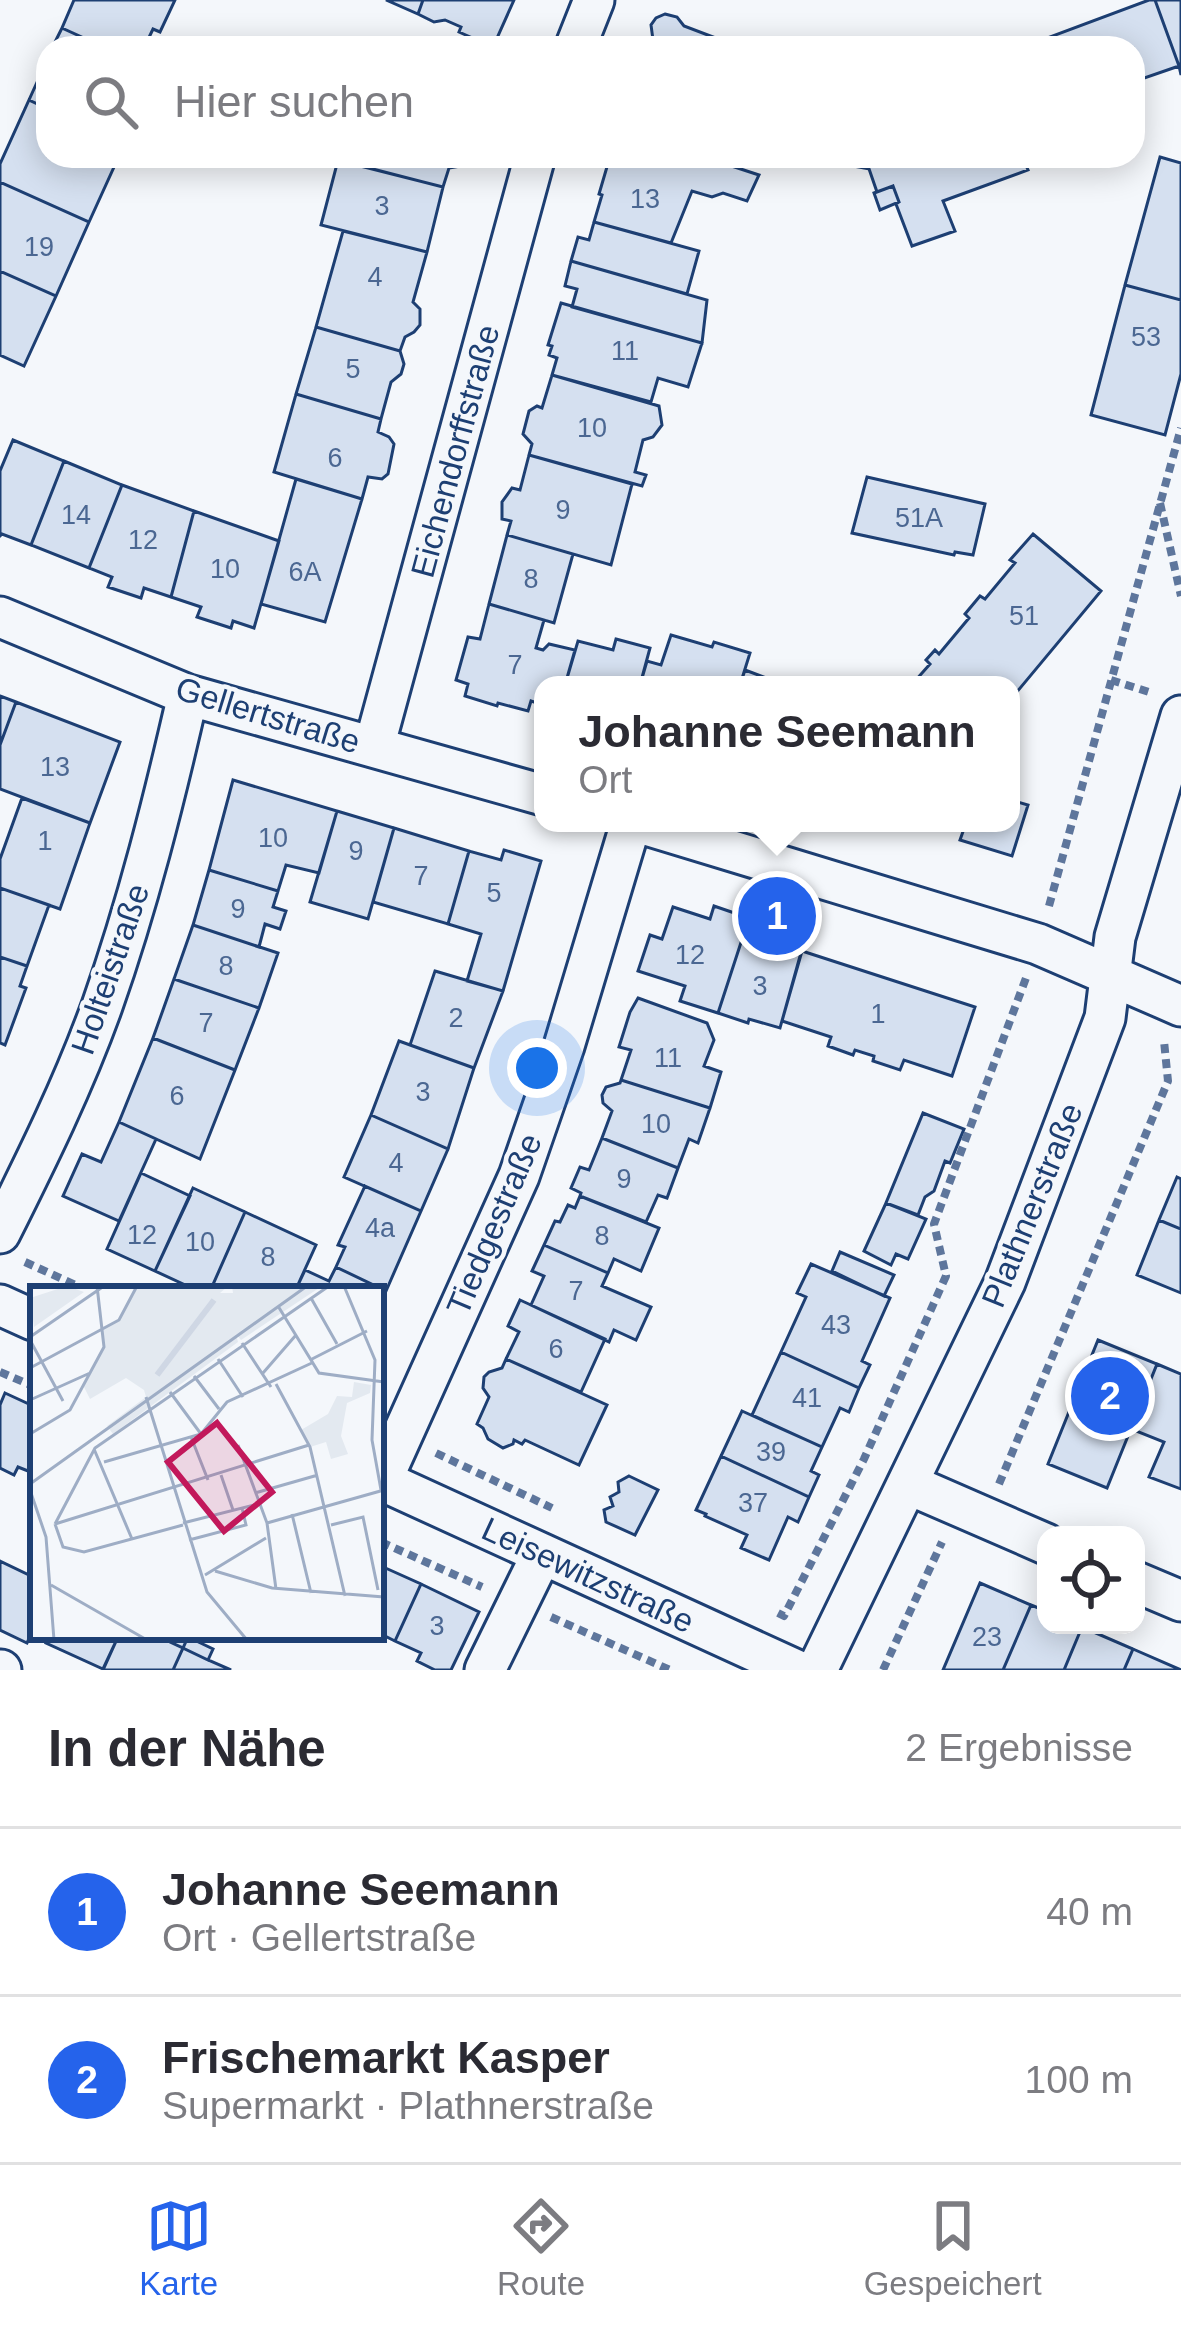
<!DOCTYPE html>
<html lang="de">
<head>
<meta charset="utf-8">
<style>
  :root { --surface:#fff; --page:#f2f2f3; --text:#2b2b33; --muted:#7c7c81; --line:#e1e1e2; --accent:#2563eb }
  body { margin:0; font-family:Helvetica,sans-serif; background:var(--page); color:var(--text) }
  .controls { position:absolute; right:36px; bottom:36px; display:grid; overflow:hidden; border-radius:24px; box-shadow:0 6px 30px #0003 }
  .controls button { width:108px; height:108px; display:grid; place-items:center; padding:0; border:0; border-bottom:3px solid var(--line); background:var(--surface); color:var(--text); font:60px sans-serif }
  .you { position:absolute; left:537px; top:1068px; width:42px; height:42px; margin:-30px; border:9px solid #fff; border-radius:50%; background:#1a73e8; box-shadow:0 0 0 18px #1a73e833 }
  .badge { display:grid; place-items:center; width:78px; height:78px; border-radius:50%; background:var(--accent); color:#fff; font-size:39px; font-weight:700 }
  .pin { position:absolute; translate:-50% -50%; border:6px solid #fff; box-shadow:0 3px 12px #0006 }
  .popup { position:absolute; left:534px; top:676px; width:486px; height:156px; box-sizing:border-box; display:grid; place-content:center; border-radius:24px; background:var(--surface); filter:drop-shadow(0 3px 9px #0005); font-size:39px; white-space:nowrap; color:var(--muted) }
  .popup b { font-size:45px; color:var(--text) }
  .popup::after { content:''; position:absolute; left:50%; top:100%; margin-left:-24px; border:24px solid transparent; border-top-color:var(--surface) }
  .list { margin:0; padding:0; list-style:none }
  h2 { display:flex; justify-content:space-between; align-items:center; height:156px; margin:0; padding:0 48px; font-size:51px }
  h2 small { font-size:39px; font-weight:400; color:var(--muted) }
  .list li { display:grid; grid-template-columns:78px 1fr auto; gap:36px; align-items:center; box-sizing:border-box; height:168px; padding:0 48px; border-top:3px solid var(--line) }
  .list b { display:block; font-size:45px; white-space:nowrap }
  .list p { margin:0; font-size:39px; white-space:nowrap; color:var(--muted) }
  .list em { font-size:39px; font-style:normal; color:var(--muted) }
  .icon { flex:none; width:66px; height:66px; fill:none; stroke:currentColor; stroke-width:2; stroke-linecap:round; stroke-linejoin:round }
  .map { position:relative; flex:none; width:1181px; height:1670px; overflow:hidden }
  .search { position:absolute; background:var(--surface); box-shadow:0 6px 30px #0003; left:36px; right:36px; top:36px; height:132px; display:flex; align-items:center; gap:30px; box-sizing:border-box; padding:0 42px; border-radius:36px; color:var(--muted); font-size:45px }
  .sheet { height:492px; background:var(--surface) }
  nav { display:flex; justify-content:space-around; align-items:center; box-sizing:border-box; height:168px; border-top:3px solid var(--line); background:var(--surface); font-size:33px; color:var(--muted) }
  nav a { display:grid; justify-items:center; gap:6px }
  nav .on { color:var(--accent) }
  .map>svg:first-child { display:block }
  .building { fill:#d5e0f0; stroke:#1d3f73; stroke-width:3 }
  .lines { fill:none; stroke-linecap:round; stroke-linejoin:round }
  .street-casing { stroke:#1d3f73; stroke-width:45 }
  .path { stroke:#5e769c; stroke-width:8; stroke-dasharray:9 6; stroke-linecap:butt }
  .street { stroke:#f4f7fb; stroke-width:39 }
  .labels { text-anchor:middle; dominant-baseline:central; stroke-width:9; stroke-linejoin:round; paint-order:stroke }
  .number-label { font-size:27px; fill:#4b6792 }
  .street-label { font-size:33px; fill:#1d3f73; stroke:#f4f7fb }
  .inset-river { fill:none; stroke:#cfd7e4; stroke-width:6 }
  .inset-road { fill:none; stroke:#9eadc5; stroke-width:3 }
  .view { fill:#c2185b; fill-opacity:0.15; stroke:#c2185b; stroke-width:6 }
  .inset-edge { fill:none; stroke:#1d3f73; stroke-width:6 }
</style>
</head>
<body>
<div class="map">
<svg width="1181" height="1670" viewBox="0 0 1181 1670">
  <rect width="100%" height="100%" fill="#f4f7fb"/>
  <!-- building -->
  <path class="building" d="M74,0H175L160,32L153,29L144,48H106L62,28Z
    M386,0H423L418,14Z
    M423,0H514L493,47L459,32L461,27L445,20L434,22L418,14Z
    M1149,0H1155L1179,66L1133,82V48H1051L1047,38Z
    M1155,0H1181V75L1179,66Z
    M665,14L677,17L684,26L742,48H650L653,40L651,25L656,18Z
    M62,28L106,48H52Z
    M1047,38L1051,48H1020Z
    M48,58V109L29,100Z
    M29,100L48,109V156H119L89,222L0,182V164Z
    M346,156H468L460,166L449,168L443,187L344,162Z
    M614,156H701L759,175L747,201L723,193L712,197L692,191L671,243L594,222L602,195L599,194L609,160L612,161Z
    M838,156L867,157L869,169L837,163Z
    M859,156H1022L1028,170L943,201L955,231L912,246L896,204L899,202L893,186L877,192L867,163V157Z
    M1160,157L1181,163V300L1125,285Z
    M338,160L443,187L427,252L321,225Z
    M0,182L89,222L56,296L0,271Z
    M893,186L899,202L880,210L874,193Z
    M594,222L699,251L687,294L571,261L578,237L589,240Z
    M343,231L427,252L413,302L420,309V325L414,332L405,337L400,351L316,327Z
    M571,261L707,300L702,343L572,307L577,289L565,286Z
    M0,271L56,296L24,366L0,355Z
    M1125,285L1181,300V374L1165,435L1091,415Z
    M561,303L702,343L688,387L658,378L651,402L552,375L557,358L549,355L552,346L548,345Z
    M316,327L400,351L404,364L401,374L391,382L381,419L296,394Z
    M552,375L659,406L662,425L653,437L643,440L635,472L646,475L642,486L529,455L532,444L523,434L529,411L537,406L542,408Z
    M296,394L381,419L378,432L389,437L394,444L388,474L382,479L368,477L362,499L274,472Z
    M13,440L64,461L31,545L2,534L0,536V471Z
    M529,455L632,484L611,565L507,535L511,521L502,519V502L512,488L520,490Z
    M64,461L122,485L89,568L31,545Z
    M867,477L985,504L973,555L955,552L954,555L852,533Z
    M296,479L362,499L325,622L261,604Z
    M122,485L194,511L171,597L144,588L141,598L108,587L112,577L89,568Z
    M194,511L279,541L254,628L233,621L231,628L197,617L201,607L171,597Z
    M1033,534L1101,591L1011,699V685H917L910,679L915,681L930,664L926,660L935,650L939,654L969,618L965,614L980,596L985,599L1015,563L1010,560Z
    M507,535L573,554L554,623L489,604Z
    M489,604L544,620L536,648L543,650L549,644L575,650L565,685H543V705L531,701L528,711L498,703L497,706L465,696L468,684L456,680L468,637L480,639Z
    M671,635L712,647L714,642L750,653L740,685H640L647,661L661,665Z
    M616,639L650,648L640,685H565L578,641L613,650Z
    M745,670L774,681L773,685H740Z
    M0,696L16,702L0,745Z
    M16,702L120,742L90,823L0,789V745Z
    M233,780L337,811L319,873L286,865L278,891L209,870Z
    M22,798L90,823L60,909L0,888V859Z
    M1011,800L1028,805L1012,856L960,840L966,823H1011Z
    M337,811L394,828L368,919L310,902Z
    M394,828L469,851L448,924L373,902Z
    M504,850L541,861L503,991L467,981L481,934L448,924L469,851L501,860Z
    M209,870L278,891L273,907L286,911L280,929L265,924L259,947L193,925Z
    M0,888L49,905L27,966L0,957Z
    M714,906L749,918L718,1013L680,1001L685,986L638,971L650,935L662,939L673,907L710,919Z
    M749,918L778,928L774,940L802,949L780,1028L749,1019L748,1023L718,1013Z
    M193,925L278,953L259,1008L174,979Z
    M802,951L975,1007L952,1076L904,1060L900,1070L873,1061L874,1056L855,1050L853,1055L828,1046L831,1037L782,1021Z
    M0,957L27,966L20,986L26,988L5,1045L0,1043Z
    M435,971L503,991L474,1068L410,1045Z
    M174,979L259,1008L235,1070L153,1038Z
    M638,998L707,1023L714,1040L704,1066L721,1072L710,1108L621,1080L631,1050L619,1047L630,1012Z
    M153,1038L235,1070L200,1159L119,1122Z
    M399,1041L474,1068L448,1149L371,1115Z
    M621,1080L710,1108L698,1143L689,1139L678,1168L602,1138L612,1111L603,1103L602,1095L606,1087L620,1083Z
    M923,1113L964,1129L950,1163L945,1161L934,1191L925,1197L918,1215L886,1203Z
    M371,1115L448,1149L421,1211L344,1177Z
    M119,1122L156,1139L119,1221L63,1196L82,1154L101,1162Z
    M602,1138L678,1168L667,1198L658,1195L646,1222L580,1196L581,1193L571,1188L580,1167L589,1170Z
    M141,1173L190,1196L155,1271L107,1249Z
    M1177,1177L1181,1179V1229L1159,1220Z
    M365,1186L421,1211L386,1291L336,1267L345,1247L338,1245Z
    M193,1188L245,1212L211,1289H194L155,1271Z
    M580,1196L659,1228L641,1271L614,1259L608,1273L544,1245L555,1221L560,1222L568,1205L575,1208Z
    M886,1203L926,1219L908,1259L896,1254L891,1265L864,1251Z
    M245,1212L316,1245L296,1289H211Z
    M1159,1220L1181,1229V1293L1137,1275Z
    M544,1245L608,1273L602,1286L651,1307L636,1340L614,1330L609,1342L531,1305L544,1276L532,1271Z
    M840,1252L894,1275L884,1296L832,1271Z
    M811,1264L890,1298L862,1361L870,1365L859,1388L781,1352L806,1297L797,1293Z
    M336,1267L386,1291L381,1302V1289H296L305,1270L329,1281Z
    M520,1300L605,1339L581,1392L506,1359L519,1332L508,1326Z
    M1098,1340L1157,1364L1107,1488L1048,1464Z
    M781,1352L859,1388L849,1412L840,1408L822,1447L752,1415Z
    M506,1359L607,1405L579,1465L525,1440L522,1444L514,1440L513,1444L503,1448L488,1439L483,1428L477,1424L489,1397L483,1388L484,1377L489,1372L502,1368Z
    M1157,1364L1181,1374V1489L1149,1477L1164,1442L1131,1429Z
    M5,1393L33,1406V1473L18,1467L14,1475L0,1468V1405Z
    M742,1411L822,1447L811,1471L819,1475L809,1497L721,1456Z
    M721,1456L809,1497L798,1522L788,1517L769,1560L741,1548L747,1535L705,1516L706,1514L696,1510Z
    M629,1476L658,1490L635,1535L606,1522L604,1510L613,1506L610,1497L619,1492L618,1482Z
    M0,1561L33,1577V1630L27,1643L0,1630Z
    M381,1566L421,1584L395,1641L381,1634Z
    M980,1583L1031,1605L1003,1670H943Z
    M421,1584L479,1612L451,1670H435L417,1661L421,1653L395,1641Z
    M1031,1605L1046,1611V1625L1082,1627L1064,1670H1003Z
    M1082,1627L1133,1649L1124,1670H1064Z
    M49,1637H118L103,1669L46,1643Z
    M118,1637H159L183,1648L173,1670H103Z
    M159,1637H188L183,1648Z
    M188,1637L213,1649L208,1660L183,1648Z
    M183,1648L208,1660L231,1670H173Z
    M1133,1649L1181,1670H1124Z"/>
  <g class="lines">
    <!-- street casing -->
    <g class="street-casing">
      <path id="street" d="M575,48L594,0
        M0,617L188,695L543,795
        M374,747L535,156
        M640,823L1038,944L1181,1006
        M0,1233C37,1159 74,1084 102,1006C138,904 164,800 188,695
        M0,1305L33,1320
        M381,1480L796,1670
        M382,1480L519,1176L564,1046L631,823
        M908,1484L1046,1544
        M1136,1582L1181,1601
        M0,1670H1
        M485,1670L542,1554
        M817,1670L1005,1282L1105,1018L1115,937L1181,716"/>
    </g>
    <!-- path -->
    <path class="path" d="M1160,503L1181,596
      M1111,680L1149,692
      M1049,906L1181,428
      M25,1262L84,1289
      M0,1372L33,1386
      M436,1453L552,1508
      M999,1484L1168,1081L1164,1041
      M381,1542L482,1587
      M778,1613L784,1616L864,1459L946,1276L934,1224L1026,978
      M551,1617L670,1670
      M883,1670L942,1542"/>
    <!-- street -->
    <use href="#street" class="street"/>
  </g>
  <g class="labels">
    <!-- number labels -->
    <g class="number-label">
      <text x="645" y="199">13</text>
      <text x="382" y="206">3</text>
      <text x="39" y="247">19</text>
      <text x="375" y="277">4</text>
      <text x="1146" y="337">53</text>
      <text x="625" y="351">11</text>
      <text x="353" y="369">5</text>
      <text x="592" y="428">10</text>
      <text x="335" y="458">6</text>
      <text x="563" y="510">9</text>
      <text x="76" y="515">14</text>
      <text x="919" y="518">51A</text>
      <text x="143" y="540">12</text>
      <text x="225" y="569">10</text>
      <text x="305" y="572">6A</text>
      <text x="531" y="579">8</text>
      <text x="1024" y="616">51</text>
      <text x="515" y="665">7</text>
      <text x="55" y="767">13</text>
      <text x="273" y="838">10</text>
      <text x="45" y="841">1</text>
      <text x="356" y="851">9</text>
      <text x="421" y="876">7</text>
      <text x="494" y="893">5</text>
      <text x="238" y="909">9</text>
      <text x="690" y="955">12</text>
      <text x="226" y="966">8</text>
      <text x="760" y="986">3</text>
      <text x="878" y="1014">1</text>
      <text x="456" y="1018">2</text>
      <text x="206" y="1023">7</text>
      <text x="668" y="1058">11</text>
      <text x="423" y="1092">3</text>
      <text x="177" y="1096">6</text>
      <text x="656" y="1124">10</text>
      <text x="396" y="1163">4</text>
      <text x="624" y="1179">9</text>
      <text x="380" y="1228">4a</text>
      <text x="142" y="1235">12</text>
      <text x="602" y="1236">8</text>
      <text x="200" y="1242">10</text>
      <text x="268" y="1257">8</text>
      <text x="576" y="1291">7</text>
      <text x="836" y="1325">43</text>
      <text x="556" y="1349">6</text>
      <text x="807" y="1398">41</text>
      <text x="771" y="1452">39</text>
      <text x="753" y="1503">37</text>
      <text x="437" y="1626">3</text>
      <text x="987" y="1637">23</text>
    </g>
    <!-- street labels -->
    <g class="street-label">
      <text transform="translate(455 451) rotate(-75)">Eichendorffstraße</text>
      <text transform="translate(268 715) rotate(17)">Gellertstraße</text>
      <text transform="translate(110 969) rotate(-71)">Holteistraße</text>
      <text transform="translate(1032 1205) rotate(-68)">Plathnerstraße</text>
      <text transform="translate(494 1224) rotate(-67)">Tiedgestraße</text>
      <text transform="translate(588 1575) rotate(25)">Leisewitzstraße</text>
    </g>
  </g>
  <!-- overview -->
  <g transform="translate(30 1286)">
    <rect width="354" height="354" fill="#f4f7fb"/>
    <path d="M37,0L54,6L4,41L0,12ZM107,0H198L190,7H203L202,0H292L211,54L206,48L208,56L83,148L77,140L116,111L114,104L96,92L60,113L53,99L74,59L73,42L89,34ZM324,96L341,99L340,107L317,117L311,150L318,168L301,173L296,156L280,161L271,144L298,128L307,110L322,111Z" fill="#e3e9f0"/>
    <path class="inset-river" d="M127,89L184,14"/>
    <path class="inset-road" d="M314,0L345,74L342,154L351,204M281,12L307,58M248,20L289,87L354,96M0,51L74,0M0,54L33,115M212,57L241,101M188,73L213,111M282,73L337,45M0,82L89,34L107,0M233,87L266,49M164,90L189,123M246,98L280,161L315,310M140,106L171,148M116,111L177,306L217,354M0,114L60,87M0,148L40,124L74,61L67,0M161,151L178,194M208,159L237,237L246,303M64,163L102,253M74,176L171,148L197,116L284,76M191,189L203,224M0,198L277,0M0,204L16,251L24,354M225,207L288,189M262,228L281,307M153,237L228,218M237,237L354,204M25,238L65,162L299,0M25,238L279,159M25,238L33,261L54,266L153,239M301,239L333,231L348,304M159,254L216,239L212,222M185,285L242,302L354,311M175,289L236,252M21,299L117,354"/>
    <path class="view" d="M187,137L242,206L194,245L138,176Z"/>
    <rect width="354" height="354" class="inset-edge"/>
  </g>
</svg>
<div class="controls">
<button><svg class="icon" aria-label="locate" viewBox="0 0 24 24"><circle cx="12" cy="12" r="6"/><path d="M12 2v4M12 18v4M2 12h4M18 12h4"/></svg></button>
</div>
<div class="you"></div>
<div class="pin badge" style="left:777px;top:916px">1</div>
<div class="popup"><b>Johanne Seemann</b>Ort</div>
<div class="pin badge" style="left:1110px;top:1396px">2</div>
<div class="search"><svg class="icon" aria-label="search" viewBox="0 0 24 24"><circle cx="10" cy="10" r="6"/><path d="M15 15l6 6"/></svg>Hier suchen</div>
</div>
<section class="sheet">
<h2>In der Nähe<small>2 Ergebnisse</small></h2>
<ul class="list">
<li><span class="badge">1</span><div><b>Johanne Seemann</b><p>Ort · Gellertstraße</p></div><em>40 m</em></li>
<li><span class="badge">2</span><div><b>Frischemarkt Kasper</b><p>Supermarkt · Plathnerstraße</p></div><em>100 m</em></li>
</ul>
</section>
<nav>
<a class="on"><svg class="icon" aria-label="map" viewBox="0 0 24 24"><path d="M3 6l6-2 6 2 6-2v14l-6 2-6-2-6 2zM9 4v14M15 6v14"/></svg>Karte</a>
<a><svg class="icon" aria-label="directions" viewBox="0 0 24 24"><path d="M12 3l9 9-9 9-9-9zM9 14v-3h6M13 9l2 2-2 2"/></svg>Route</a>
<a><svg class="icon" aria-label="saved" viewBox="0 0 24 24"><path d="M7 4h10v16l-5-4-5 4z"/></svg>Gespeichert</a>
</nav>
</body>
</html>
